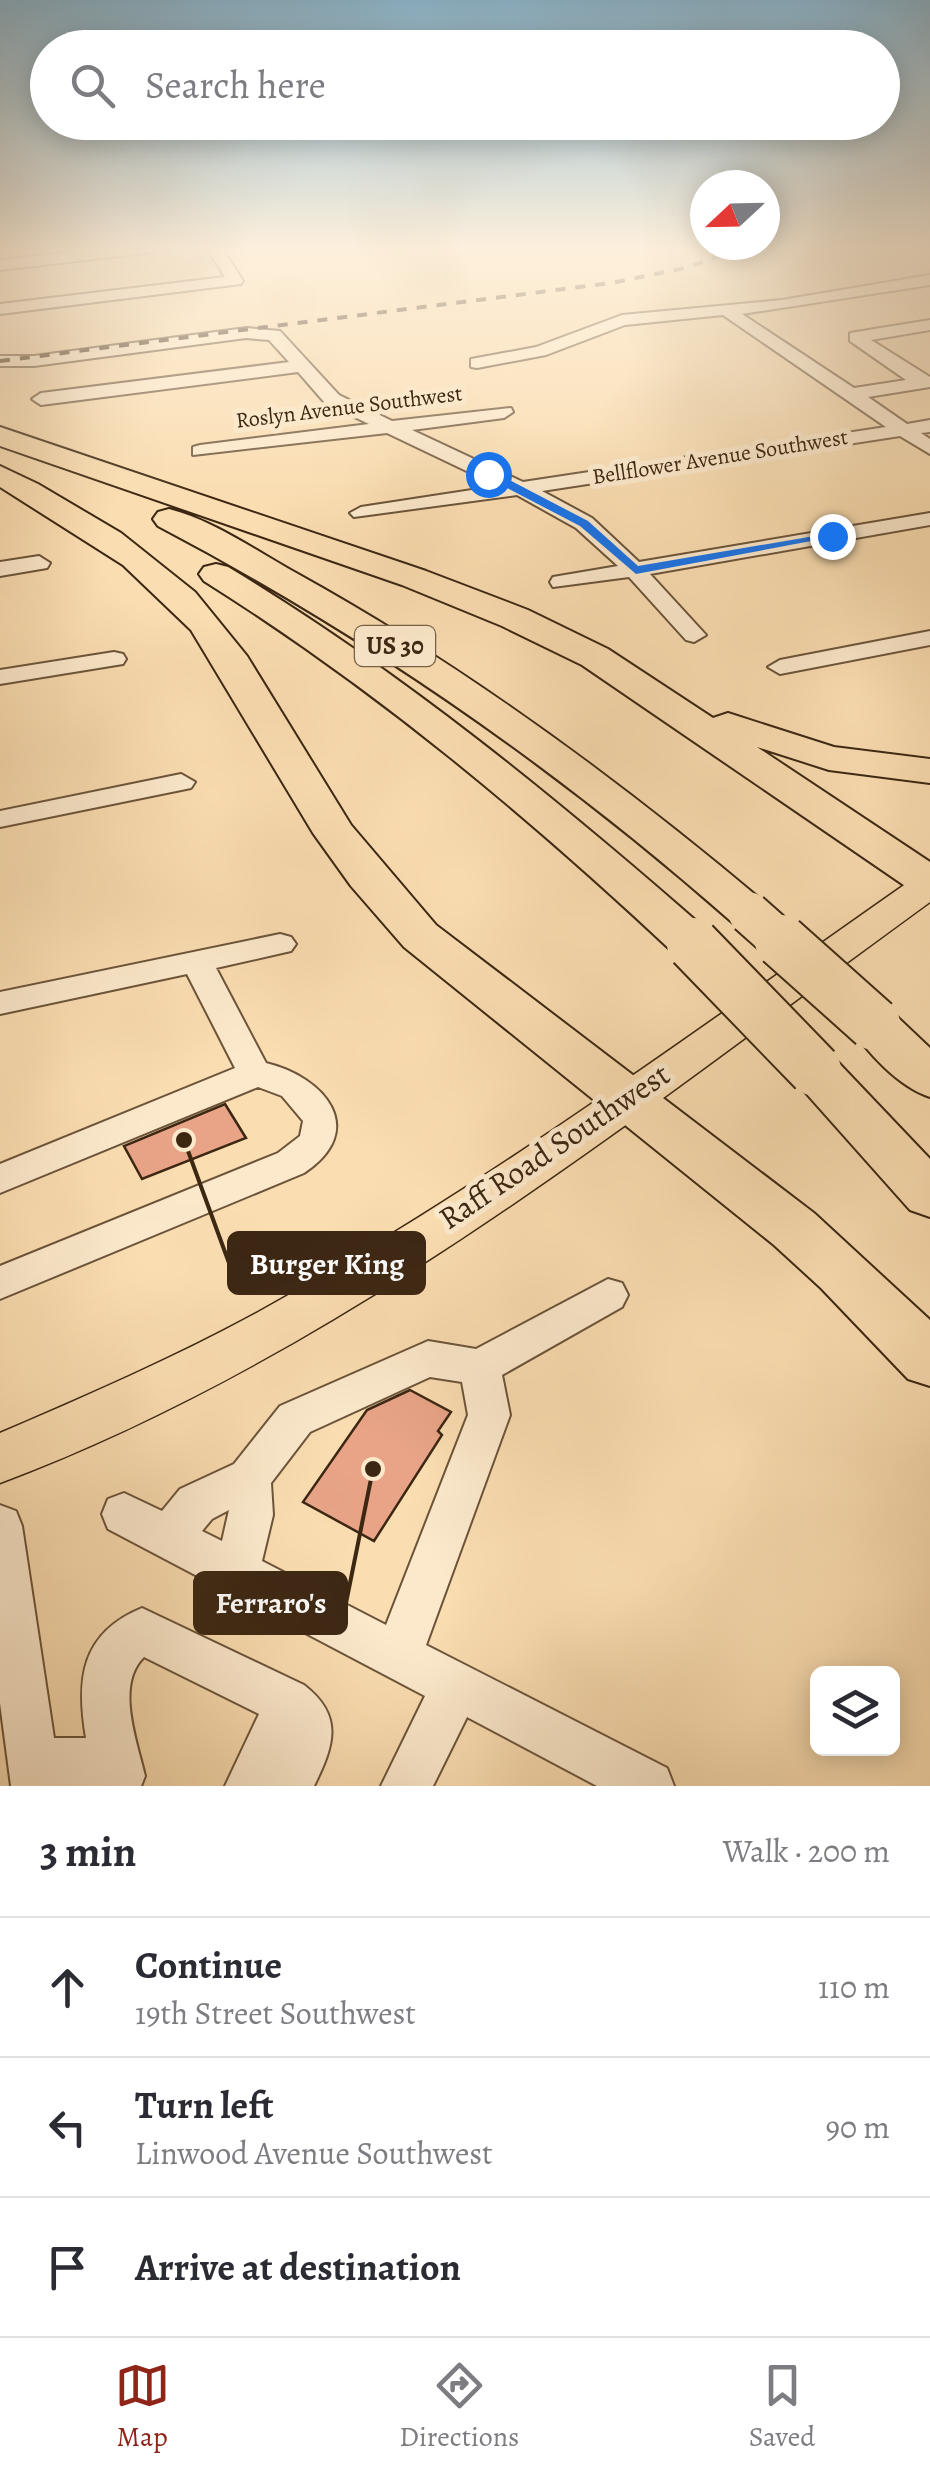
<!DOCTYPE html>
<html lang="en">
<head>
<meta charset="utf-8">
<style>
  :root { --surface:#fff; --page:#f7f7f7; --text:#2b2b33; --muted:#7c7c81; --line:#e1e1e2; --accent:#8f2418 }
  body { margin:0; font-family:Alegreya,serif; background:var(--page); color:var(--text) }
  .controls { position:absolute; right:30px; bottom:30px; display:grid; overflow:hidden; border-radius:15px; box-shadow:0 5px 25px #0003 }
  .controls button { width:90px; height:90px; display:grid; place-items:center; padding:0; border:0; border-bottom:2px solid var(--line); background:var(--surface); color:var(--text); font:50px sans-serif }
  .compass { position:absolute; left:690px; top:170px; width:90px; height:90px; border-radius:50%; background:var(--surface); box-shadow:0 5px 25px #0003; rotate:248deg }
  .stop { position:absolute; width:30px; height:30px; margin:-22px; border:8px solid #1a73e8; border-radius:50%; background:#fff }
  .stop.end { background:#1a73e8; border-color:#fff; box-shadow:0 2px 10px #0008 }
  .list { margin:0; padding:0; list-style:none }
  h2 { display:flex; justify-content:space-between; align-items:center; height:130px; margin:0; padding:0 40px; font-size:42px }
  h2 small { font-size:32px; font-weight:400; color:var(--muted) }
  .list li { display:grid; grid-template-columns:65px 1fr auto; gap:30px; align-items:center; box-sizing:border-box; height:140px; padding:0 40px; border-top:2px solid var(--line) }
  .list b { display:block; font-size:38px; white-space:nowrap }
  .list p { margin:0; font-size:32px; white-space:nowrap; color:var(--muted) }
  .list em { font-size:32px; font-style:normal; color:var(--muted) }
  .icon { flex:none; width:55px; height:55px; fill:none; stroke:currentColor; stroke-width:2; stroke-linecap:round; stroke-linejoin:round }
  .map { position:relative; flex:none; width:930px; height:1786px; overflow:hidden }
  .search { position:absolute; background:var(--surface); box-shadow:0 5px 25px #0003; left:30px; right:30px; top:30px; height:110px; display:flex; align-items:center; gap:25px; box-sizing:border-box; padding:0 35px; border-radius:55px; color:var(--muted); font-size:38px }
  .sheet { height:550px; background:var(--surface) }
  nav { display:flex; justify-content:space-around; align-items:center; box-sizing:border-box; height:140px; border-top:2px solid var(--line); background:var(--surface); font-size:28px; color:var(--muted) }
  nav a { display:grid; justify-items:center; gap:5px }
  nav .on { color:var(--accent) }
  .map>svg:first-child { display:block }
  .building { fill:#e9a488; stroke:#3c2713; stroke-width:2.5 }
  .lines { fill:none; stroke-linecap:round; stroke-linejoin:round }
  .minor-casing { stroke:#6c543a; stroke-width:4 }
  .major-casing { stroke:#3c2713; stroke-width:3 }
  .highway-casing { stroke:#3c2713; stroke-width:4 }
  .minor { fill:#fce9cc; fill-rule:evenodd }
  .major { fill:#faddb1; fill-rule:evenodd }
  .highway { fill:#faddb1; fill-rule:evenodd }
  .rail { stroke:#3c2713; stroke-width:4; stroke-dasharray:10 10; stroke-linecap:butt }
  .highway-bridge-far1-casing { stroke:#3c2713; stroke-width:45; stroke-linecap:butt }
  .highway-bridge-casing { stroke:#3c2713; stroke-width:56; stroke-linecap:butt }
  .highway-bridge-far1 { stroke:#faddb1; stroke-width:41 }
  .highway-bridge { stroke:#faddb1; stroke-width:52 }
  .route { fill:#1a73e8 }
  .labels { text-anchor:middle; dominant-baseline:central; stroke-width:10; stroke-linejoin:round; paint-order:stroke }
  .far-street-label { font-size:22px; fill:#3c2713; stroke:#fce9cc }
  .shield { fill:#fce9cc; stroke:#76614a; stroke-width:2.5 }
  .shield-label { font-size:25px; font-weight:bold; fill:#3c2713 }
  .near-street-label { font-size:32px; fill:#3c2713; stroke:#fce9cc }
  .leader { fill:none; stroke:#3c2713; stroke-width:4 }
  .callout-dot { fill:#3c2713; stroke:#fce9cc; stroke-width:4 }
  .callout { fill:#3c2713; stroke:#3c2713; stroke-width:4 }
  .callout-label { font-size:30px; text-anchor:middle; font-weight:bold; fill:#fff }
</style>
</head>
<body>
<div class="map">
<svg width="930" height="1786" viewBox="0 0 930 1786">
  <rect width="100%" height="100%" fill="#faddb1"/>
  <filter id="stains"><feTurbulence type="fractalNoise" baseFrequency=".002" numOctaves="4"/><feColorMatrix values="0 0 0 0 .2 0 0 0 0 .09 0 0 0 0 .02 0 0 0 .5 -.17"/></filter>
  <radialGradient id="worn" r=".72"><stop offset=".6" stop-color="#630" stop-opacity="0"/><stop offset="1" stop-color="#630" stop-opacity=".3"/></radialGradient>
  <!-- building -->
  <path class="building" d="M225,1104L246,1138L142,1179L124,1146Z
    M410,1390L451,1412L438,1431L442,1435L374,1541L303,1502L367,1410Z"/>
  <g class="lines">
    <!-- minor casing -->
    <g class="minor-casing">
      <path id="minor" d="M111,248H161L154,252L0,270V260Z
        M207,248H222L243,281L241,284L0,314V304L225,277Z
        M930,275V285L742,314L854,388L906,380L850,341V333L930,320V330L871,340L930,377V387L868,397L907,424L930,420V432L921,433L930,439V454L900,436L542,491L592,518L639,562L930,513V525L650,574L706,635L694,642L686,640L629,577L553,587L550,582L553,577L618,566L576,528L517,495L354,517L350,513L361,507L498,486L387,433L193,455V447L200,445L369,424L325,403L298,372L41,405L32,399L41,393L289,362L269,340L246,338L34,366H0V356H34L246,328L280,331L339,395L392,421L511,408L513,412L504,418L412,430L523,482L886,427L723,315L625,325L546,355L477,368L471,367V359L536,347L622,315L782,300Z
        M39,556L50,563L47,568L0,576V562Z
        M930,631V645L780,674L768,667L780,660Z
        M114,652L123,654L126,659L123,664L0,684V670Z
        M181,774L195,782L191,788L0,827V811Z
        M280,934L291,937L296,944L291,951L216,968L266,1063C325,1077 369,1130 304,1173L0,1299V1266L278,1153L300,1136L303,1121L282,1096L258,1087L0,1193V1164L235,1068L187,974L0,1014V992Z
        M608,1279L622,1283L628,1295L622,1307L502,1375L510,1415L426,1645L667,1768L674,1786H597L467,1717L433,1786H381L425,1696L108,1529L102,1514L108,1499L124,1493L162,1511L180,1489L234,1464L280,1406L428,1341L476,1349ZM430,1377L462,1382L468,1415L386,1625L262,1561L273,1515L271,1483L310,1432ZM229,1510L222,1541L202,1531L212,1519Z
        M0,1505L16,1511L22,1526L54,1738H86C76,1679 81,1633 142,1608L304,1685C344,1716 334,1745 314,1786H225L259,1714L144,1657C115,1685 137,1741 145,1776L141,1786H11L0,1703Z"/>
    </g>
    <!-- major casing -->
    <g class="major-casing">
      <path id="major" d="M930,872V902C638,1114 341,1355 0,1483V1433C88,1395 176,1357 260,1311C490,1184 702,1026 917,876Z"/>
    </g>
    <!-- highway casing -->
    <g class="highway-casing">
      <path id="highway" d="M0,427L426,571L528,610L608,649L713,718L728,713L834,747L930,759V783L829,770L757,747L930,862V896L914,892L582,665L502,626L402,585L0,446Z
        M0,466L38,484L121,533L195,592L247,656L351,825L436,925L814,1213L930,1320V1386L908,1379L821,1288L774,1245L404,947L351,886L313,833L191,630L123,565L0,487Z
        M169,509C213,520 258,552 298,574C466,667 619,780 765,903L772,913L765,923L749,928L733,923C556,767 367,636 158,526L153,519L158,512Z
        M216,564L228,567C402,672 557,799 710,933L716,944L710,955L693,959L676,955C529,817 376,689 204,581L199,574L204,567Z
        M874,1007L892,1012L930,1048V1097C899,1087 866,1052 849,1024L856,1012Z
        M815,1052L833,1057L930,1159V1217L910,1210L797,1083L789,1070L797,1057Z"/>
    </g>
    <!-- minor -->
    <use href="#minor" class="minor"/>
    <!-- major -->
    <use href="#major" class="major"/>
    <!-- highway -->
    <use href="#highway" class="highway"/>
    <!-- rail -->
    <path class="rail" d="M0,361L611,283L685,268L743,248"/>
    <!-- highway-bridge-far1 casing -->
    <g class="highway-bridge-far1-casing">
      <path id="highway-bridge-far1" d="M749,913L784,944"/>
    </g>
    <!-- highway-bridge casing -->
    <g class="highway-bridge-casing">
      <path id="highway-bridge" d="M781,941L874,1024
        M693,944L815,1070"/>
    </g>
    <!-- highway-bridge-far1 -->
    <use href="#highway-bridge-far1" class="highway-bridge-far1"/>
    <!-- highway-bridge -->
    <use href="#highway-bridge" class="highway-bridge"/>
  </g>
  <!-- sky -->
  <linearGradient id="sky" x2="0" y2="1"><stop stop-color="#8ab7d1"/><stop offset="0.5" stop-color="#fdf0dc"/><stop offset="1" stop-color="#fdf0dc" stop-opacity="0"/></linearGradient>
  <rect width="930" height="498" fill="url(#sky)"/>
  <!-- route -->
  <path class="route" d="M484,471H492L588,521L638,566L832,533L838,536L636,574L580,526L484,476Z"/>
  <g class="labels">
    <!-- far-street labels -->
    <g class="far-street-label">
      <text transform="translate(349 407) rotate(-7)">Roslyn Avenue Southwest</text>
      <text transform="translate(720 457) rotate(-9)">Bellflower Avenue Southwest</text>
    </g>
    <!-- shield labels -->
    <rect class="shield" x="355" y="626" width="80" height="40" rx="8"/>
    <g class="shield-label">
      <text x="395" y="646">US 30</text>
    </g>
    <!-- near-street labels -->
    <g class="near-street-label">
      <text transform="translate(554 1146) rotate(-34)">Raff Road Southwest</text>
    </g>
  </g>
  <!-- callouts -->
  <path class="leader" d="M184 1140L229 1263M373 1469L346 1603"/>
  <g class="callout-dot">
    <circle cx="184" cy="1140" r="10"/>
    <circle cx="373" cy="1469" r="10"/>
  </g>
  <g class="callout">
    <rect x="229" y="1233" width="195" height="60" rx="10"/>
    <rect x="195" y="1573" width="151" height="60" rx="10"/>
  </g>
  <g class="callout-label">
    <text x="327" y="1274">Burger King</text>
    <text x="271" y="1613">Ferraro's</text>
  </g>
  <rect width="100%" height="100%" filter="url(#stains)"/>
  <rect width="100%" height="100%" fill="url(#worn)"/>
</svg>
<div class="controls">
<button><svg class="icon" aria-label="layers" viewBox="0 0 24 24"><path d="M12 4l9 5-9 5-9-5zM3 14l9 5 9-5"/></svg></button>
</div>
<svg class="compass" viewBox="-18 -18 36 36"><path d="M0-13l5 13h-10z" fill="#e53935"/><path d="M0 13l5-13h-10z" fill="#7c7c81"/></svg>
<div class="stop" style="left:488px;top:474px"></div>
<div class="stop end" style="left:832px;top:536px"></div>
<div class="search"><svg class="icon" aria-label="search" viewBox="0 0 24 24"><circle cx="10" cy="10" r="6"/><path d="M15 15l6 6"/></svg>Search here</div>
</div>
<section class="sheet">
<h2>3 min<small>Walk · 200 m</small></h2>
<ul class="list">
<li><svg class="icon" aria-label="ahead" viewBox="0 0 24 24"><path d="M12 20V5M6 11l6-6 6 6"/></svg><div><b>Continue</b><p>19th Street Southwest</p></div><em>110 m</em></li>
<li><svg class="icon" aria-label="left" viewBox="0 0 24 24"><path d="M17 20v-9H6M10 6l-5 5 5 5"/></svg><div><b>Turn left</b><p>Linwood Avenue Southwest</p></div><em>90 m</em></li>
<li><svg class="icon" aria-label="arrive" viewBox="0 0 24 24"><path d="M6 21V4h12l-3 4 3 4H6"/></svg><div><b>Arrive at destination</b></div></li>
</ul>
</section>
<nav>
<a class="on"><svg class="icon" aria-label="map" viewBox="0 0 24 24"><path d="M3 6l6-2 6 2 6-2v14l-6 2-6-2-6 2zM9 4v14M15 6v14"/></svg>Map</a>
<a><svg class="icon" aria-label="directions" viewBox="0 0 24 24"><path d="M12 3l9 9-9 9-9-9zM9 14v-3h6M13 9l2 2-2 2"/></svg>Directions</a>
<a><svg class="icon" aria-label="saved" viewBox="0 0 24 24"><path d="M7 4h10v16l-5-4-5 4z"/></svg>Saved</a>
</nav>
</body>
</html>
